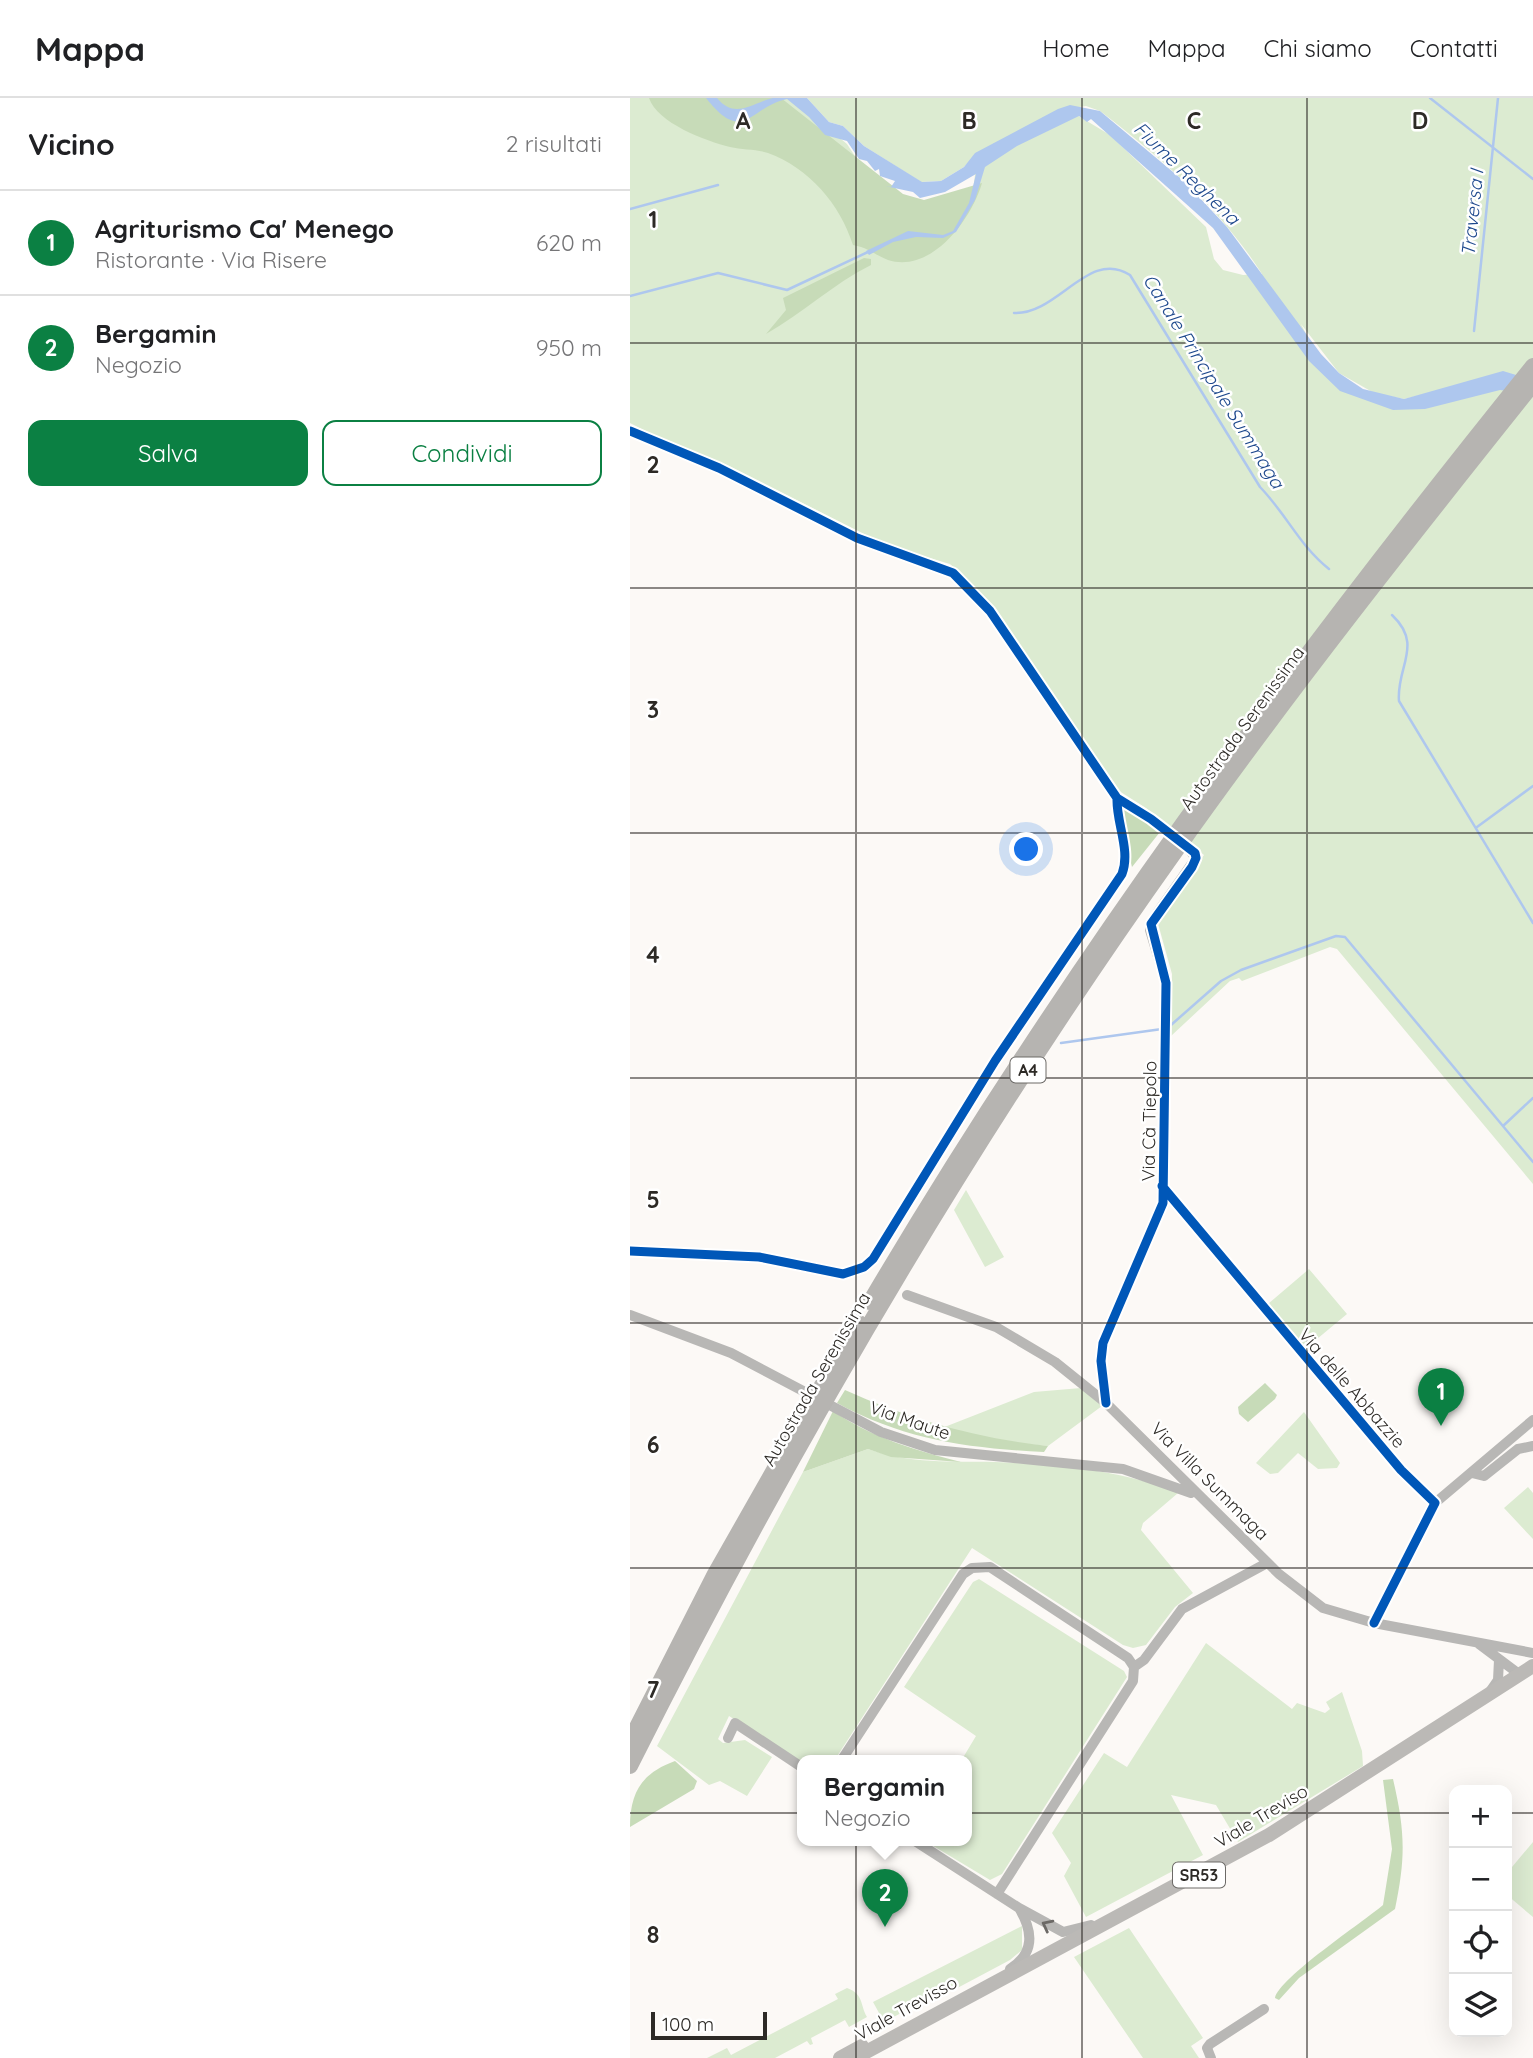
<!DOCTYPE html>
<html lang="it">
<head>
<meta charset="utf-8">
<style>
  :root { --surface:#fff; --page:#f6f6f6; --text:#202124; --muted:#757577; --line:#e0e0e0; --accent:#0b8043 }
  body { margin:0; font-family:Quicksand,sans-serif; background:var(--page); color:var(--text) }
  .controls { position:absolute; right:21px; bottom:21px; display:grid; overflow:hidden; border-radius:14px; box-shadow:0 7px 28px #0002 }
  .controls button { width:63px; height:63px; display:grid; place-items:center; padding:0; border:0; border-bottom:2px solid var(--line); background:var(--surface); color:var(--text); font:35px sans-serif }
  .scale { position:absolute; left:21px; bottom:18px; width:116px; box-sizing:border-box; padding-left:7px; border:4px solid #2d2a26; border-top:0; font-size:19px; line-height:24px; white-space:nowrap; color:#2d2a26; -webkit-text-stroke:5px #fff; paint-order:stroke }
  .you { position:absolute; left:397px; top:752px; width:24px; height:24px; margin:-18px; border:5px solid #fff; border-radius:50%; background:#1a73e8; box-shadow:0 0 0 10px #1a73e833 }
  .badge { display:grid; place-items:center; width:46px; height:46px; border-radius:50%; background:var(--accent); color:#fff; font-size:23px; font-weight:700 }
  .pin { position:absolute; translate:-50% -58px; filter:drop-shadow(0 2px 4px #0008) }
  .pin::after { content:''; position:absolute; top:37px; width:24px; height:21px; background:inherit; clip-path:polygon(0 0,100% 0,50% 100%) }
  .popup { position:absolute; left:167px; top:1657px; width:175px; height:91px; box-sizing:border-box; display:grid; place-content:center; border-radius:14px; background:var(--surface); filter:drop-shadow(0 2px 5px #0005); font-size:23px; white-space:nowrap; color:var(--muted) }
  .popup b { font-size:26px; color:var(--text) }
  .popup::after { content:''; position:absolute; left:50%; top:100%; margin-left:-14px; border:14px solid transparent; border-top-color:var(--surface) }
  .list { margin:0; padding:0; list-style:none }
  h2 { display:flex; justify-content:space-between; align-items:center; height:91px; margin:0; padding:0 28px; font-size:30px }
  h2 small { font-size:23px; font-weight:400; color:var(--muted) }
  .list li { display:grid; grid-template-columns:46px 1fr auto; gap:21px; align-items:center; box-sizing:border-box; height:105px; padding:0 28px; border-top:2px solid var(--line) }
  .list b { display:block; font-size:26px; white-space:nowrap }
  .list p { margin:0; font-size:23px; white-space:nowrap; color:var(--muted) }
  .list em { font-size:23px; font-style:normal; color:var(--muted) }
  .actions { display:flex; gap:14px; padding:21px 28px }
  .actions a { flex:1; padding:16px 0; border:2px solid var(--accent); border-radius:14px; text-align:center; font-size:24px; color:var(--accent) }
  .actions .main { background:var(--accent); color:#fff }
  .icon { flex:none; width:38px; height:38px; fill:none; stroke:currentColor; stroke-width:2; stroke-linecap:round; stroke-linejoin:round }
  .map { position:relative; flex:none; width:903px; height:1960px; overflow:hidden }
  header { display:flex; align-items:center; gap:42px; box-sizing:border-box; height:98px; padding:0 35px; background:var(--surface); border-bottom:2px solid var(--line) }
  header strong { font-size:33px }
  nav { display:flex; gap:38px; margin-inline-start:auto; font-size:24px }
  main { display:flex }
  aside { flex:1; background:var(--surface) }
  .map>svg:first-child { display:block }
  .green { fill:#dcebd1; fill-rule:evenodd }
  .forest { fill:#c7dbb8 }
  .water { fill:#aec7ee }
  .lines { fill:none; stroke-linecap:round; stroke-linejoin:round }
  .stream { stroke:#aec7ee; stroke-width:2.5 }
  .minor { stroke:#b8b7b5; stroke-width:10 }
  .major { stroke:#bbb9b6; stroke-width:14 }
  .highway { stroke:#b6b4b1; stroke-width:16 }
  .cycleway-casing { stroke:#fff; stroke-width:13 }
  .cycleway { stroke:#0057b8; stroke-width:9 }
  .oneway { stroke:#6c6966 }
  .grid { fill:none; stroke:#2d2a26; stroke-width:2; stroke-opacity:0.55 }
  .labels { text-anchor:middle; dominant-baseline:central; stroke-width:5; stroke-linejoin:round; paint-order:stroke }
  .shield { fill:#fff; stroke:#6c6a67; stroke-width:2 }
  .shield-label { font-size:16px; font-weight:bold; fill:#2d2a26 }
  .street-label { font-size:18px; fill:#2d2a26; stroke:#fff }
  .water-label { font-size:19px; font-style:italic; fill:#1e498d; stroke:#fff }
  .grid-label { font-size:23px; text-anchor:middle; font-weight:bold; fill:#2d2a26; stroke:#fff; stroke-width:5; stroke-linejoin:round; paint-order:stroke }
</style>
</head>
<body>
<header>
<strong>Mappa</strong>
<nav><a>Home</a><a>Mappa</a><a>Chi siamo</a><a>Contatti</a></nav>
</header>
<main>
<aside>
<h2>Vicino<small>2 risultati</small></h2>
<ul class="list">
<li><span class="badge">1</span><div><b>Agriturismo Ca' Menego</b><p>Ristorante · Via Risere</p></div><em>620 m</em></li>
<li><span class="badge">2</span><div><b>Bergamin</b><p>Negozio</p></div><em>950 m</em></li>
</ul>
<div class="actions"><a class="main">Salva</a><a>Condividi</a></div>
</aside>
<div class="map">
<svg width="903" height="1960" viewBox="0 0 903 1960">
  <rect width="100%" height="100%" fill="#fcf9f6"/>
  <!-- green -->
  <path class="green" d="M0,0H162L217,46L248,93L287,134L343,92L348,54L334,69L311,83L291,84L234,48L213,28L199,24L177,0H903V1086L707,851L700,849L612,883L609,880L600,883L541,938L542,876L527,822L574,757L516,710L486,691L343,487L320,466L256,447L97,367L55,353L0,325ZM456,8L470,13C530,59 591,111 632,176L613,177L593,172L584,161L576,129L480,37L437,11ZM671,226L709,275L744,295L774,301L832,287L769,307L697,278Z
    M336,1092L374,1159L355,1169L324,1112Z
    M679,1171L717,1216L675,1251L638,1206Z
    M451,1290L472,1308L418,1348L374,1344L312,1330L404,1294Z
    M674,1314L710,1365L707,1370L688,1371L668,1355L648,1375L640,1376L626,1365Z
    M238,1351C280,1366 321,1363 365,1364C427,1367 490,1371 548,1395L513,1425L511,1432L563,1495L545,1509L516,1547L503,1550L493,1547L342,1450L204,1663L173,1665L99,1618L88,1641L93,1645L115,1642L142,1659L117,1698L90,1683L79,1687L27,1648L173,1374Z
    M898,1389L903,1395V1441L874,1410Z
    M349,1481L494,1573L497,1579L372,1776L360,1782L295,1743H337V1663H331L346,1638L274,1589L343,1484Z
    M576,1545L662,1611L667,1605L695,1615L700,1611L696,1604L712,1594L732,1653L733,1668L608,1744L586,1707L541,1697L573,1757L456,1819L434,1778L441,1765L422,1735L474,1655L497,1669Z
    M903,1744V1819L877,1797V1775Z
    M392,1828V1852L380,1862L301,1904L296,1902L254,1924L243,1904Z
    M499,1830L573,1940L561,1948L569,1960H513L444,1859Z
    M217,1890C234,1896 230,1907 237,1919L219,1929L215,1922L181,1940L183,1946L180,1947L177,1943L145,1960H77L97,1950L101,1957L208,1901L205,1896Z"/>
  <!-- forest -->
  <path class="forest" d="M19,0H151L273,96L294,102L352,85C342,120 302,176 258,162C245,157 239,150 223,147C210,106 179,70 138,55C126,51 112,52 100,49C76,43 27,25 19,0Z
    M234,160L241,161V167C203,186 173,215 136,236L156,212L153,200Z
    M493,708L530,734L502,769L489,715Z
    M635,1285L647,1297L645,1301L618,1324L609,1316L608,1309Z
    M215,1292C281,1322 346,1340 418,1348L414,1354C337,1350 275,1342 207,1305Z
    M203,1313C243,1340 285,1352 331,1364L261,1359L238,1351L173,1374Z
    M45,1663L67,1683L64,1691L0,1729C0,1694 12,1675 45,1663Z
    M763,1681C775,1733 776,1758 765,1811L669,1880L649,1902L645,1900C649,1880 733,1824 753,1807L762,1751L753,1682Z"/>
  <!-- water -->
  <path class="water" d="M76,0H87C105,22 122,5 143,0C152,0 167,0 177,0L199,24L213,28L234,48L292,84L311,83L334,69L345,55L428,11L440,7L470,13L555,84L597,129L691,256L709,275L733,291L774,301L873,273L903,282V296L870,292L795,311L763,312L710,293L679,263L583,130L461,21L457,24L449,18L387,48L355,69L345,102L326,134L313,140L286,139L263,144L239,157L236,153L278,133L313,137L323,133L339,105L346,76L315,94L290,100L283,94L255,88L261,89L265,83L250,78L249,71L245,73L237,63L229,61L217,43L195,37L179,19L157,1C119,9 114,48 76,0Z"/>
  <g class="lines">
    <!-- stream -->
    <path class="stream" d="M800,0L903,81
      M0,111L88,87
      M0,198L88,175L157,192L238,154
      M384,215C428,217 459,150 500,177L630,389C657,417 669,447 699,471
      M844,233L868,0
      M762,517C794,547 766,569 769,603L903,825
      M847,729L903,688
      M541,927L591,883L611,872L706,838L715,839L903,1064
      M431,945L532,931
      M873,1028L903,1000"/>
    <!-- minor -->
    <path class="minor" d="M0,333L89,370L227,440L323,475L360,513L487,700L534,731
      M532,1088L771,1372L805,1405L744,1525
      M0,1153L129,1159L213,1176L234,1169L243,1161L365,963L492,776C501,752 486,725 487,700
      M277,1197L366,1229L425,1264L476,1305L649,1476L693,1510L744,1525L903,1555
      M0,1217L101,1255L251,1334L305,1352L493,1371L561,1395
      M476,1305L471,1263L473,1245L533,1105L536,885L520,832L528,814L566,760L557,749
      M842,1375L854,1378L888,1351L903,1348
      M805,1405L903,1322
      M849,1546L889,1576
      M861,1592L868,1582L869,1562
      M98,1640L105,1625L173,1670
      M211,1663L333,1476L342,1470L360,1469L498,1560L504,1569
      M285,1743L389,1810
      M367,1796L503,1583L504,1569L514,1562L552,1511L637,1465
      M380,1871C405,1855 403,1833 389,1810L433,1834L461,1827
      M581,1960L577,1950L580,1946L634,1911"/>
    <!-- major -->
    <path class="major" d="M210,1960L232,1948
      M225,1960L639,1737L903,1568"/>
    <!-- highway -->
    <path class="highway" d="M240,1204C436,872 661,568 903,268
      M0,1643L85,1476L228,1224
      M0,1668C159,1351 338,1044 544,755C658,594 780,440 903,286"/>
    <!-- cycleway casing -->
    <g class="cycleway-casing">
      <path id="cycleway" d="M0,333L89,370L227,440L323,475L360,513L487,700L521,721L565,755L566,760L562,769L521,826L536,885L533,1105L473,1245L471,1263L476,1305
        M532,1088L771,1372L805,1405L744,1525
        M0,1153L129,1159L213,1176L234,1169L243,1161L365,963L492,776C501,752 486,725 487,700"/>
    </g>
    <!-- cycleway -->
    <use href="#cycleway" class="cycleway"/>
  </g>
  <!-- one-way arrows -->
  <defs><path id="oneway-chevron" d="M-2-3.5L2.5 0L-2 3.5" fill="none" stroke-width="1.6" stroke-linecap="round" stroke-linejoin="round" transform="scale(1.75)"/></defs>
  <use class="oneway" href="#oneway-chevron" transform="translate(417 1827) rotate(-153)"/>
  <!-- grid -->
  <path class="grid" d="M226,0V1960M452,0V1960M677,0V1960M0,245H903M0,490H903M0,735H903M0,980H903M0,1225H903M0,1470H903M0,1715H824M877,1715H903"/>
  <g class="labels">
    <!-- shield labels -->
    <g class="shield">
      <rect x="380.5" y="959.5" width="35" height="25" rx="5"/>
      <rect x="543" y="1764.5" width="52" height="25" rx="5"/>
    </g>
    <g class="shield-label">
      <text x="398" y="972">A4</text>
      <text x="569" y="1777">SR53</text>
    </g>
    <!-- street labels -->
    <g class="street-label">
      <text transform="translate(612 630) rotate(-54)">Autostrada Serenissima</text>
      <text transform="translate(519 1023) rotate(-89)">Via Cà Tiepolo</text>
      <text transform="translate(186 1281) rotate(-60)">Autostrada Serenissima</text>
      <text transform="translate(722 1290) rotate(49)">Via delle Abbazzie</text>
      <text transform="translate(280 1322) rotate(19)">Via Maute</text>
      <text transform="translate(580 1383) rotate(45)">Via Villa Summaga</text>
      <text transform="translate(631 1718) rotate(-31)">Viale Treviso</text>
      <text transform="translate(276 1910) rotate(-29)">Viale Trevisso</text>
    </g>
    <!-- water labels -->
    <g class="water-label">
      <text transform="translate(557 75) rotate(44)">Fiume Reghena</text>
      <text transform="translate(842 115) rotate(-84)">Traversa I</text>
      <text transform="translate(584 283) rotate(58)">Canale Principale Summaga</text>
    </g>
  </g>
  <g class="grid-label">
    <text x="113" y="31">A</text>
    <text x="339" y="31">B</text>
    <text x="564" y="31">C</text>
    <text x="790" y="31">D</text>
    <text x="23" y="130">1</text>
    <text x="23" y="375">2</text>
    <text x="23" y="620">3</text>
    <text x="23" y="865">4</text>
    <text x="23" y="1110">5</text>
    <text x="23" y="1355">6</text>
    <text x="23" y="1600">7</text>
    <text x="23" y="1845">8</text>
  </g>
</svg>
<div class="controls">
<button>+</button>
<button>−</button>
<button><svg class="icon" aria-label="locate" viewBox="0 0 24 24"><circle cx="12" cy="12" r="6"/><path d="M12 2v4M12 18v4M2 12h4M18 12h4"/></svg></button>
<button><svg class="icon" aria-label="layers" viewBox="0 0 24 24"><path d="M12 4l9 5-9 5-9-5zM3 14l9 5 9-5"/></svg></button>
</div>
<div class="scale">100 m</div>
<div class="you"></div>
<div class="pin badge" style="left:811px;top:1328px">1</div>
<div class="pin badge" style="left:255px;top:1829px">2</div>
<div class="popup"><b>Bergamin</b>Negozio</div>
</div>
</main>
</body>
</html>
